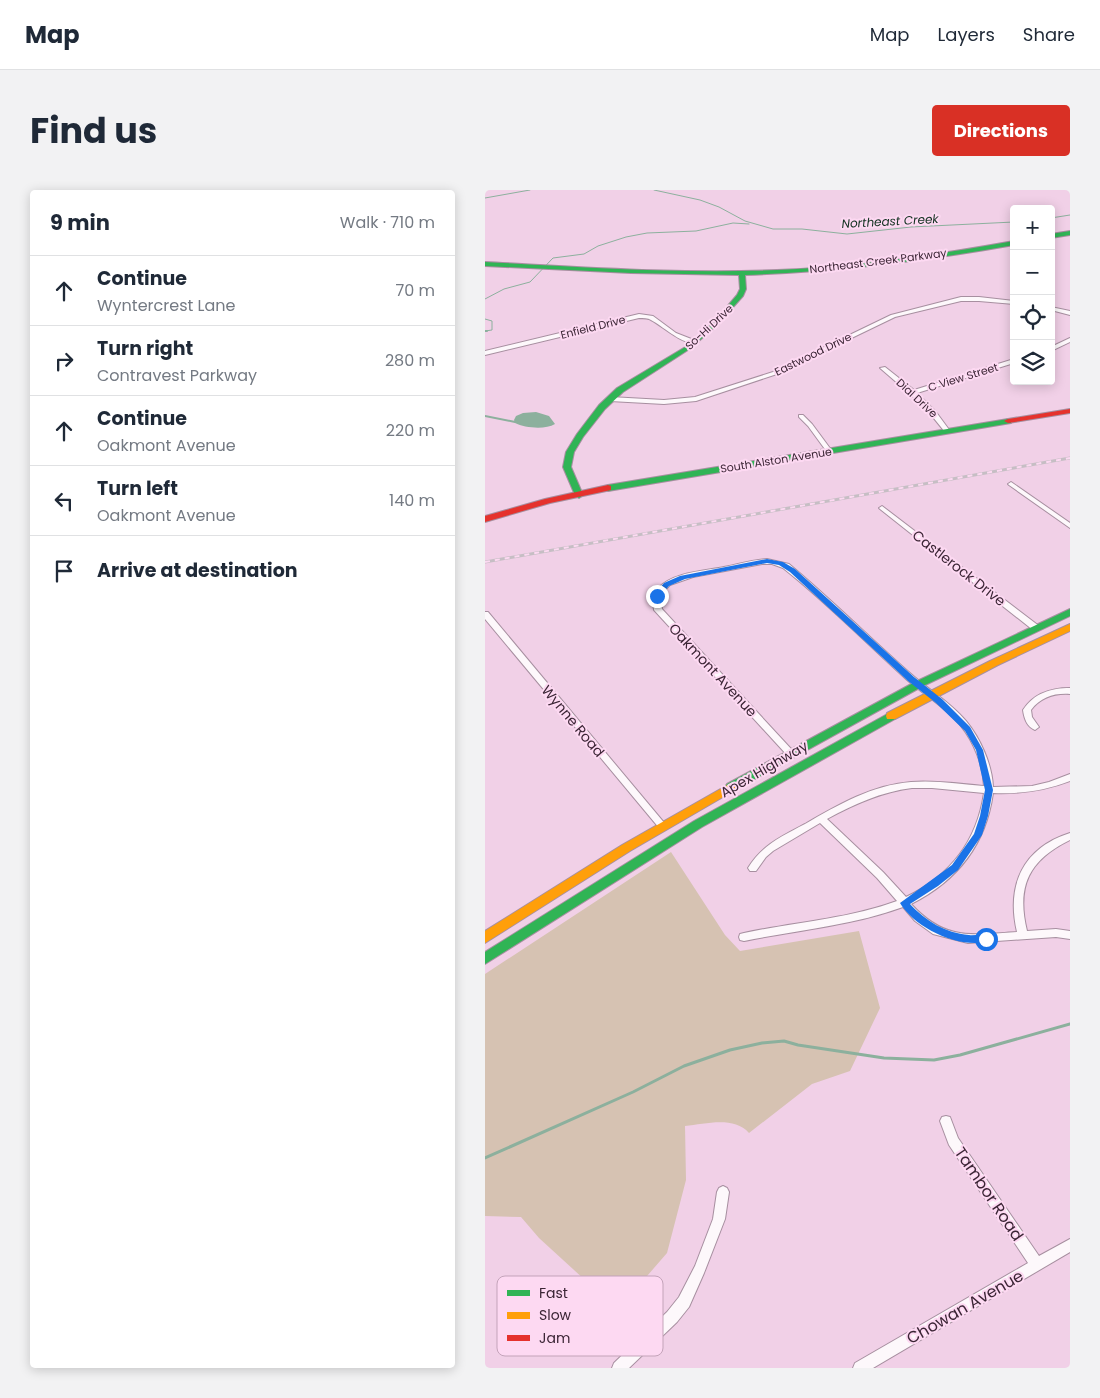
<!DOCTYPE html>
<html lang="en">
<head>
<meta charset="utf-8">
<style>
  :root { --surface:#fff; --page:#f2f2f3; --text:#1f2937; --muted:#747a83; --line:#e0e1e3; --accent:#d93025 }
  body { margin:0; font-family:Poppins,sans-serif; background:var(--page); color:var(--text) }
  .controls { position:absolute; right:15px; top:15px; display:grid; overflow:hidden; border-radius:5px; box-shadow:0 2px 12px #0003 }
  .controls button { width:45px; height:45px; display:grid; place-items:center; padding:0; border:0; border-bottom:1px solid var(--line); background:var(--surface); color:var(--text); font:25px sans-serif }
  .stop { position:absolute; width:15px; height:15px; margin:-11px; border:4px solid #1a73e8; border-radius:50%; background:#fff }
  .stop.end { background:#1a73e8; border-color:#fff; box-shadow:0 1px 5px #0008 }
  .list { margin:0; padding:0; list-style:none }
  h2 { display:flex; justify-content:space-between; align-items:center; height:65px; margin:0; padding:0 20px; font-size:21px }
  h2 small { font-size:16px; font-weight:400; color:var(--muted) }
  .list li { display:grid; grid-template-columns:32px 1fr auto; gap:15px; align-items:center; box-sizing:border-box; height:70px; padding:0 20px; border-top:1px solid var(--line) }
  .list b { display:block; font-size:19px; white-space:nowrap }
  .list p { margin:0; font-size:16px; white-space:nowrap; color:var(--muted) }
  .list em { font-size:16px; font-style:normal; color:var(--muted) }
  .icon { flex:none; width:28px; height:28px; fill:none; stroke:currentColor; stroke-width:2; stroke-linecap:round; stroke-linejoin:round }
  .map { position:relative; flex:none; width:585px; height:1178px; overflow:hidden; border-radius:5px }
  header { display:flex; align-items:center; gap:30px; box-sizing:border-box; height:70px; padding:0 25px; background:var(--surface); border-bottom:1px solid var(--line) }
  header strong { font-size:24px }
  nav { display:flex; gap:28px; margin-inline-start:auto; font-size:18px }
  .intro { display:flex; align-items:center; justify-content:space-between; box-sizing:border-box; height:120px; padding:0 30px }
  h1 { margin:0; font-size:35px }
  .button { padding:12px 22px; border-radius:5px; background:var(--accent); color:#fff; font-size:18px; font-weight:700 }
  main { display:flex; gap:30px; padding:0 30px }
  aside { flex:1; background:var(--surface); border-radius:5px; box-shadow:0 2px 12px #0003 }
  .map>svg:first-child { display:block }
  .green { fill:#d6c2b2 }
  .water { fill:#8cb09d }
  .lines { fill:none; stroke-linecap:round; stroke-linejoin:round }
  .stream-far2 { stroke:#8cb09d; stroke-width:1 }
  .stream-far1 { stroke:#8cb09d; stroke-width:2 }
  .stream { stroke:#8cb09d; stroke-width:3 }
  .street-casing { stroke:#a78fa0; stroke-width:2 }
  .fast-casing { stroke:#a78fa0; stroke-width:2 }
  .slow-casing { stroke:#a78fa0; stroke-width:2 }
  .jam-casing { stroke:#a78fa0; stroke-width:2 }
  .street { fill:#fdf8fb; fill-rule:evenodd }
  .fast { fill:#30b455; fill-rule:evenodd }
  .slow { fill:#ff9f0a; fill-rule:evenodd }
  .jam { fill:#e5322d; fill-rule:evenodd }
  .rail-casing { stroke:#c6bec4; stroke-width:3 }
  .rail { stroke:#fdd9f2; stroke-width:2; stroke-dasharray:5; stroke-linecap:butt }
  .route { fill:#1a73e8 }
  .labels { text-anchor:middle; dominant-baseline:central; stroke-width:4; stroke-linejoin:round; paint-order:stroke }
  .far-street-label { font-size:11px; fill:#3b2535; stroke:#fdd9f2 }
  .far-water-label { font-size:12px; font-style:italic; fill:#123120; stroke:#fdd9f2 }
  .street-label { font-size:14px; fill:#3b2535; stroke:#fdd9f2 }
  .near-street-label { font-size:16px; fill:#3b2535; stroke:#fdd9f2 }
  .key { fill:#fdd9f2; stroke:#c3a3b9; stroke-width:1 }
  .key-label { font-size:14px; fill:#3b2535 }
</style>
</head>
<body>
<header>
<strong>Map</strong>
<nav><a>Map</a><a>Layers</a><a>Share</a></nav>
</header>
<div class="intro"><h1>Find us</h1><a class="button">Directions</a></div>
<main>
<aside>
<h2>9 min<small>Walk · 710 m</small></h2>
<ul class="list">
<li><svg class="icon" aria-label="ahead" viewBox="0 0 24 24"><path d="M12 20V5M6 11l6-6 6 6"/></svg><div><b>Continue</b><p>Wyntercrest Lane</p></div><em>70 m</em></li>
<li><svg class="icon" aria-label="right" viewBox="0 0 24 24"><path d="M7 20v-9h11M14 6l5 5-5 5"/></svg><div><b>Turn right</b><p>Contravest Parkway</p></div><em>280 m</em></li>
<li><svg class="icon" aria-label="ahead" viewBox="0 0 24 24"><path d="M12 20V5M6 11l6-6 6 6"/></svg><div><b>Continue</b><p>Oakmont Avenue</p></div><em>220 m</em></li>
<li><svg class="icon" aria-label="left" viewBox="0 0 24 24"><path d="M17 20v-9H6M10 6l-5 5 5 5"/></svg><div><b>Turn left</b><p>Oakmont Avenue</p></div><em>140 m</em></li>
<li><svg class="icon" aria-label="arrive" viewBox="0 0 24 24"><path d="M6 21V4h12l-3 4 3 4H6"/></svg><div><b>Arrive at destination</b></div></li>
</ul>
</aside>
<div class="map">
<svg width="585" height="1178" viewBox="0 0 585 1178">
  <rect width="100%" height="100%" fill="#f1d0e7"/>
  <!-- green -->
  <path class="green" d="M186,662L240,745L255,761L374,741L395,818L365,881L327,894L264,943C249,926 221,934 200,936L201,990L182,1063L156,1093L124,1112L54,1048L36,1027L0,1026V784Z"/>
  <!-- water -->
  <path class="water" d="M51,222L64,226L70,234C60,240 40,238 30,233L29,230L31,226L38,223Z"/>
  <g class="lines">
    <!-- stream-far2 -->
    <path class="stream-far2" d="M169,0L215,10L234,17L260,31L288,39H317L362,44L426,37L529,32
      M0,8L45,0
      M566,28L585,25
      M0,109L19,99L45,92L68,68L99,64L113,56L141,47L162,43L211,41L248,33L264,34
      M0,129L7,131V140L0,141"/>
    <!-- stream-far1 -->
    <path class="stream-far1" d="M0,141H2
      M0,226L30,232"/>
    <!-- stream -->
    <path class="stream" d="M0,968L148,902L199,876L245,860L277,853L299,851L313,855L399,868L449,870L475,865L585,834"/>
    <!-- street casing -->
    <g class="street-casing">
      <path id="street" d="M476,107H494L529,111V114L494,111H476L410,127L292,184L211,211L179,214L125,211L122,209L125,207L179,210L210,207L288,182L406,125Z
        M566,117L585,121V125L566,120Z
        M154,124L168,126L191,143L214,152C200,158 178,136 166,130C163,128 158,128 154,128L0,165V161Z
        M585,148V152L566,161V157Z
        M529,169V173L432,203L451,222L465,241L462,243L460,242L439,216L395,178L400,177L429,200Z
        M314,225H318L327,234L347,261L346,262H342L323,236L314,227Z
        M526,292L585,333V338L524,295L523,294Z
        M397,316L554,436L555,438L554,440H548L395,319L394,318Z
        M282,369L304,374C346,409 385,448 426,484C444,500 465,512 481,531C495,548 507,574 508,597L547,596L564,592L585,584V591C559,601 536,604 508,603C501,654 472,691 426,714C460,751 486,745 532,742C521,695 538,658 585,643V650C544,670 531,696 542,741L571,739L585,741V749L571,747L483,753L448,744L430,731L418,717C366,736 312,740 259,751L255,750L254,747L255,744L259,743C310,732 363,729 412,711L392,688L335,633L288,661L281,667L271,681H265L263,678C277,655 297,646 320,634C353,615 387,595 426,592C451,590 475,594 499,596C498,575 489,552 476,536C461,517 439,505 421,489C380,452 341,412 298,378L287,374H277L208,387L185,395L178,402L175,409L177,419L308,561L309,563L308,565H302L169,420C168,412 167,405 173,398C189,382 218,381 239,377C254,374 267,370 282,369ZM427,598H447L499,603C492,651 465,686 421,707L398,682L342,629C369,614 396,602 427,598Z
        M0,422H3L181,635L183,637L181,639H175L0,429Z
        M585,498V504C569,503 556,507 546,520L547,527L554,537L550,540C542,537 539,528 538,520C549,503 566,498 585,498Z
        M461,926L465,927L473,948L554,1066L585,1049V1062L388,1178H368L370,1173L543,1073L464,955L455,931L457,927Z
        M238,996L242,998L244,1002L240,1029L219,1083L204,1117L192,1132L144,1178H127L129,1173L182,1122L194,1107L210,1076L228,1029L232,1002L234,998Z"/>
    </g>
    <!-- fast casing -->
    <g class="fast-casing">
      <path id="fast" d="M585,41V45L566,48V44Z
        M529,51V55C440,71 351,82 260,85L261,99L258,106L233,134L206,158L138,202L120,219L98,247L89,262L86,277L98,305L94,308L90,305L78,277L81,262L92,244L114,215L132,198L202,156L229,132L252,105L255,99L254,85L146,83L0,76V72C97,77 194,84 292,80C371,77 450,65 529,51Z
        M523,229H526V233L123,301L119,298L123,295Z
        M585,419V426L438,496L250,600L246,601L240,597L242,594L430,492Z
        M406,522L410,523L411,526L410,529L217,637L0,774V762L209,631Z"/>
    </g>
    <!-- slow casing -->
    <g class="slow-casing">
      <path id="slow" d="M585,434V441L513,475L410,529H402L401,526L402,523L505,471Z
        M246,593L250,594L252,597L250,600L145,661L0,753V741L137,655Z"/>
    </g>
    <!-- jam casing -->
    <g class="jam-casing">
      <path id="jam" d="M585,219V223L523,233L519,231L523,229Z
        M123,295L126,296V300L65,313L0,332V326L60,309Z"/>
    </g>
    <!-- street -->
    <use href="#street" class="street"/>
    <!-- fast -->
    <use href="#fast" class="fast"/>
    <!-- slow -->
    <use href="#slow" class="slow"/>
    <!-- jam -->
    <use href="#jam" class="jam"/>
    <!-- rail casing -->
    <g class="rail-casing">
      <path id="rail" d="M0,372L585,268"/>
    </g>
    <!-- rail -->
    <use href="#rail" class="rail"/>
  </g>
  <!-- route -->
  <path class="route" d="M282,369L298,372L310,379L429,487L457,509L485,537L498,560L508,600L503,626L497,645L473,680L453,696L425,714C441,731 460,743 484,745C491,746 501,742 506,749L505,751C475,760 430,738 415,713L467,675L489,644L495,626L500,600L491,560L480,541L451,513L423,491L305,382L294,375L282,373L200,389L184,396L174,407L168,406L179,393L195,386Z"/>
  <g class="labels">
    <!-- far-street labels -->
    <g class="far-street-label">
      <text transform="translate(393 71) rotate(-7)">Northeast Creek Parkway</text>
      <text transform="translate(108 137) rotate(-14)">Enfield Drive</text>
      <text transform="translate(224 137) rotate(-43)">So-Hi Drive</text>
      <text transform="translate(328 164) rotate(-26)">Eastwood Drive</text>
      <text transform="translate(478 187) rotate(-17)">C View Street</text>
      <text transform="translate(432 208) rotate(43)">Dial Drive</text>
      <text transform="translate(291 270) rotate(-9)">South Alston Avenue</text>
    </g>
    <!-- far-water labels -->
    <g class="far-water-label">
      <text transform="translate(405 31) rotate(-3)">Northeast Creek</text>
    </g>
    <!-- street labels -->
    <g class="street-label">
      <text transform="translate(474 378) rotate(38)">Castlerock Drive</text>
      <text transform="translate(228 480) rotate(47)">Oakmont Avenue</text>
      <text transform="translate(88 531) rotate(50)">Wynne Road</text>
      <text transform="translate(279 579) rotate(-30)">Apex Highway</text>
    </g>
    <!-- near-street labels -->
    <g class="near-street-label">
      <text transform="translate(504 1004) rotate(56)">Tambor Road</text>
      <text transform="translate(480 1117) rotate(-30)">Chowan Avenue</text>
    </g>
  </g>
  <!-- legend -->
  <rect x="12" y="1086" width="166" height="80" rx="8" class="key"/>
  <rect x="22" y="1100" width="23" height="6" fill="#30b455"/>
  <rect x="22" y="1122" width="23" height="7" fill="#ff9f0a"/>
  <rect x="22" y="1145" width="23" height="6" fill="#e5322d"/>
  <g class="key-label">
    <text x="54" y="1108">Fast</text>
    <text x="54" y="1130">Slow</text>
    <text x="54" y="1153">Jam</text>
  </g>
</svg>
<div class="controls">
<button>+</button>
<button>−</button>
<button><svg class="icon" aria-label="locate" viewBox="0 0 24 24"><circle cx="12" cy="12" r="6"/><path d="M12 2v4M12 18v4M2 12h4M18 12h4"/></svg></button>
<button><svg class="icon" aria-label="layers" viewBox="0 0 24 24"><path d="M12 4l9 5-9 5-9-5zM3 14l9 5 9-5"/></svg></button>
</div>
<div class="stop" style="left:501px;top:749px"></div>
<div class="stop end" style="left:172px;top:406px"></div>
</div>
</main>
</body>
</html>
